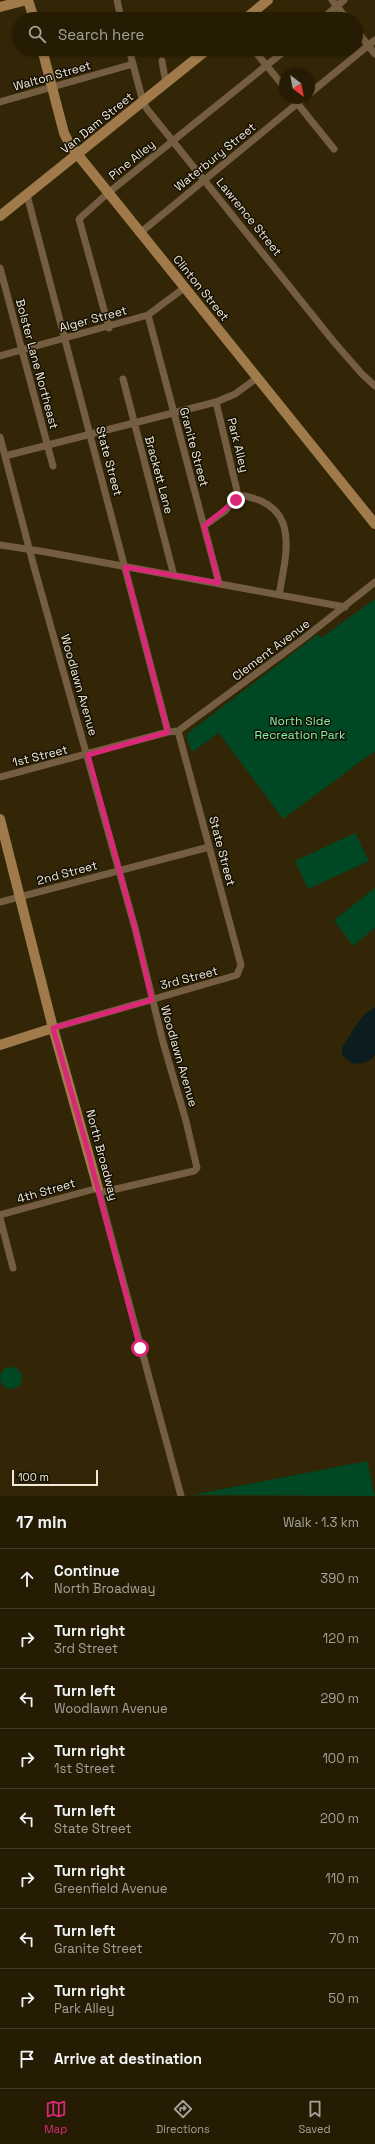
<!DOCTYPE html>
<html lang="en">
<head>
<meta charset="utf-8">
<style>
  :root { --surface:#261c04; --page:#2e250e; --text:#f1f3f6; --muted:#a4a19a; --line:#423a26; --accent:#db2777 }
  body { margin:0; font-family:"Space Grotesk",sans-serif; background:var(--page); color:var(--text) }
  .compass { position:absolute; left:279px; top:68px; width:36px; height:36px; border-radius:50%; background:var(--surface); box-shadow:0 1px 3px #0004; rotate:148deg }
  .scale { position:absolute; left:12px; bottom:10px; width:86px; box-sizing:border-box; padding-left:4px; border:2px solid #f2ead8; border-top:0; font-size:11px; line-height:14px; white-space:nowrap; color:#f2ead8; -webkit-text-stroke:3px #151004; paint-order:stroke }
  .stop { position:absolute; width:12px; height:12px; margin:-9px; border:3px solid #db2777; border-radius:50%; background:#fff }
  .stop.end { background:#db2777; border-color:#fff; box-shadow:0 1px 4px #0008 }
  .list { margin:0; padding:0; list-style:none }
  h2 { display:flex; justify-content:space-between; align-items:center; height:52px; margin:0; padding:0 16px; font-size:17px }
  h2 small { font-size:13px; font-weight:400; color:var(--muted) }
  .list li { display:grid; grid-template-columns:26px 1fr auto; gap:12px; align-items:center; box-sizing:border-box; height:60px; padding:0 16px; border-top:1px solid var(--line) }
  .list b { display:block; font-size:15px; white-space:nowrap }
  .list p { margin:0; font-size:13px; white-space:nowrap; color:var(--muted) }
  .list em { font-size:13px; font-style:normal; color:var(--muted) }
  .icon { flex:none; width:22px; height:22px; fill:none; stroke:currentColor; stroke-width:2; stroke-linecap:round; stroke-linejoin:round }
  .map { position:relative; flex:none; width:375px; height:1496px; overflow:hidden }
  .search { position:absolute; background:var(--surface); box-shadow:0 1px 3px #0004; left:12px; right:12px; top:12px; height:44px; display:flex; align-items:center; gap:10px; box-sizing:border-box; padding:0 14px; border-radius:22px; color:var(--muted); font-size:15px }
  .sheet { height:592px; background:var(--surface) }
  nav { display:flex; justify-content:space-around; align-items:center; box-sizing:border-box; height:56px; border-top:1px solid var(--line); background:var(--surface); font-size:11px; color:var(--muted) }
  nav a { display:grid; justify-items:center; gap:2px }
  nav .on { color:var(--accent) }
  .map>svg:first-child { display:block }
  .green { fill:#004723 }
  .water { fill:#0b1d1e }
  .lines { fill:none; stroke-linecap:round; stroke-linejoin:round }
  .street { stroke:#755d41; stroke-width:7 }
  .secondary { stroke:#a17a4c; stroke-width:10 }
  .route { stroke:#db2777; stroke-width:5 }
  .labels { text-anchor:middle; dominant-baseline:central; stroke-width:3; stroke-linejoin:round; paint-order:stroke }
  .street-label { font-size:12px; fill:#f2ead8; stroke:#151004 }
  .park-label { font-size:12px; fill:#80f1a8; stroke:#151004 }
</style>
</head>
<body>
<div class="map">
<svg width="375" height="1496" viewBox="0 0 375 1496">
  <rect width="100%" height="100%" fill="#322606"/>
  <!-- green -->
  <path class="green" d="M375,599V751L283,819L219,733L192,752L187,738L188,733L318,634L321,638Z
    M355,833L369,861L308,889L295,861Z
    M375,888V928L353,946L334,920Z
    M0 1378a11 11 0 1 1 22 0a11 11 0 1 1-22 0Z
    M367,1461L375,1496L192,1495Z"/>
  <!-- water -->
  <path class="water" d="M375,1007V1054L373,1058C362,1066 351,1066 342,1055V1048L356,1025L365,1014Z"/>
  <g class="lines">
    <!-- street -->
    <path class="street" d="M117,0L121,19
      M332,0L347,19
      M322,19L344,0
      M356,30L375,54
      M129,49L143,102L147,109L334,342L362,374L375,386
      M253,49L285,88
      M162,61L166,84
      M309,94L375,40
      M293,98L334,149
      M0,102L133,64
      M27,195L168,732
      M140,233L304,98
      M0,268L53,466
      M148,315L219,583
      M109,328L79,219L108,193L287,49
      M0,356L148,315L184,288
      M123,379L174,576
      M0,437L33,563L135,928L163,1042L186,1121L197,1168L194,1171L99,1193
      M5,456L216,402L235,394L257,378
      M238,495C301,503 287,550 279,595
      M204,526L225,511L238,495L216,402
      M0,545L46,552L345,607
      M0,777L168,732L178,731L303,639L375,582
      M0,902L209,847
      M53,1028L237,975L241,965L178,731
      M0,1215L98,1188L181,1496
      M0,1218L13,1268"/>
    <!-- secondary -->
    <path class="secondary" d="M28,0L34,19
      M0,7L27,0
      M245,19L268,0
      M42,49L64,133L70,145L375,524
      M0,216L208,49
      M0,819L53,1028L98,1188
      M0,1045L53,1028"/>
  </g>
  <g class="lines">
    <!-- route -->
    <path class="route" d="M140,1348L86,1144L53,1028L152,1000L135,928L88,755L168,732L125,567L219,583L204,526L236,500"/>
  </g>
  <g class="labels">
    <!-- street labels -->
    <g class="street-label">
      <text transform="translate(52 76) rotate(-16)">Walton Street</text>
      <text transform="translate(97 123) rotate(-39)">Van Dam Street</text>
      <text transform="translate(215 157) rotate(-39)">Waterbury Street</text>
      <text transform="translate(132 160) rotate(-39)">Pine Alley</text>
      <text transform="translate(249 217) rotate(51)">Lawrence Street</text>
      <text transform="translate(201 288) rotate(51)">Clinton Street</text>
      <text transform="translate(93 319) rotate(-15)">Alger Street</text>
      <text transform="translate(37 364) rotate(75)">Bolster Lane Northeast</text>
      <text transform="translate(238 445) rotate(76)">Park Alley</text>
      <text transform="translate(194 447) rotate(75)">Granite Street</text>
      <text transform="translate(109 461) rotate(75)">State Street</text>
      <text transform="translate(159 475) rotate(75)">Brackett Lane</text>
      <text transform="translate(271 650) rotate(-37)">Clement Avenue</text>
      <text transform="translate(79 685) rotate(74)">Woodlawn Avenue</text>
      <text transform="translate(40 756) rotate(-14)">1st Street</text>
      <text transform="translate(222 851) rotate(75)">State Street</text>
      <text transform="translate(67 873) rotate(-15)">2nd Street</text>
      <text transform="translate(189 978) rotate(-15)">3rd Street</text>
      <text transform="translate(179 1056) rotate(74)">Woodlawn Avenue</text>
      <text transform="translate(102 1155) rotate(75)">North Broadway</text>
      <text transform="translate(46 1191) rotate(-16)">4th Street</text>
    </g>
    <!-- park labels -->
    <g class="park-label">
      <text x="300" y="721">North Side<tspan x="300" dy="14">Recreation Park</tspan></text>
    </g>
  </g>
</svg>
<svg class="compass" viewBox="-18 -18 36 36"><path d="M0-13l5 13h-10z" fill="#e53935"/><path d="M0 13l5-13h-10z" fill="#a4a19a"/></svg>
<div class="scale">100 m</div>
<div class="stop" style="left:140px;top:1348px"></div>
<div class="stop end" style="left:236px;top:500px"></div>
<div class="search"><svg class="icon" aria-label="search" viewBox="0 0 24 24"><circle cx="10" cy="10" r="6"/><path d="M15 15l6 6"/></svg>Search here</div>
</div>
<section class="sheet">
<h2>17 min<small>Walk · 1.3 km</small></h2>
<ul class="list">
<li><svg class="icon" aria-label="ahead" viewBox="0 0 24 24"><path d="M12 20V5M6 11l6-6 6 6"/></svg><div><b>Continue</b><p>North Broadway</p></div><em>390 m</em></li>
<li><svg class="icon" aria-label="right" viewBox="0 0 24 24"><path d="M7 20v-9h11M14 6l5 5-5 5"/></svg><div><b>Turn right</b><p>3rd Street</p></div><em>120 m</em></li>
<li><svg class="icon" aria-label="left" viewBox="0 0 24 24"><path d="M17 20v-9H6M10 6l-5 5 5 5"/></svg><div><b>Turn left</b><p>Woodlawn Avenue</p></div><em>290 m</em></li>
<li><svg class="icon" aria-label="right" viewBox="0 0 24 24"><path d="M7 20v-9h11M14 6l5 5-5 5"/></svg><div><b>Turn right</b><p>1st Street</p></div><em>100 m</em></li>
<li><svg class="icon" aria-label="left" viewBox="0 0 24 24"><path d="M17 20v-9H6M10 6l-5 5 5 5"/></svg><div><b>Turn left</b><p>State Street</p></div><em>200 m</em></li>
<li><svg class="icon" aria-label="right" viewBox="0 0 24 24"><path d="M7 20v-9h11M14 6l5 5-5 5"/></svg><div><b>Turn right</b><p>Greenfield Avenue</p></div><em>110 m</em></li>
<li><svg class="icon" aria-label="left" viewBox="0 0 24 24"><path d="M17 20v-9H6M10 6l-5 5 5 5"/></svg><div><b>Turn left</b><p>Granite Street</p></div><em>70 m</em></li>
<li><svg class="icon" aria-label="right" viewBox="0 0 24 24"><path d="M7 20v-9h11M14 6l5 5-5 5"/></svg><div><b>Turn right</b><p>Park Alley</p></div><em>50 m</em></li>
<li><svg class="icon" aria-label="arrive" viewBox="0 0 24 24"><path d="M6 21V4h12l-3 4 3 4H6"/></svg><div><b>Arrive at destination</b></div></li>
</ul>
</section>
<nav>
<a class="on"><svg class="icon" aria-label="map" viewBox="0 0 24 24"><path d="M3 6l6-2 6 2 6-2v14l-6 2-6-2-6 2zM9 4v14M15 6v14"/></svg>Map</a>
<a><svg class="icon" aria-label="directions" viewBox="0 0 24 24"><path d="M12 3l9 9-9 9-9-9zM9 14v-3h6M13 9l2 2-2 2"/></svg>Directions</a>
<a><svg class="icon" aria-label="saved" viewBox="0 0 24 24"><path d="M7 4h10v16l-5-4-5 4z"/></svg>Saved</a>
</nav>
</body>
</html>
